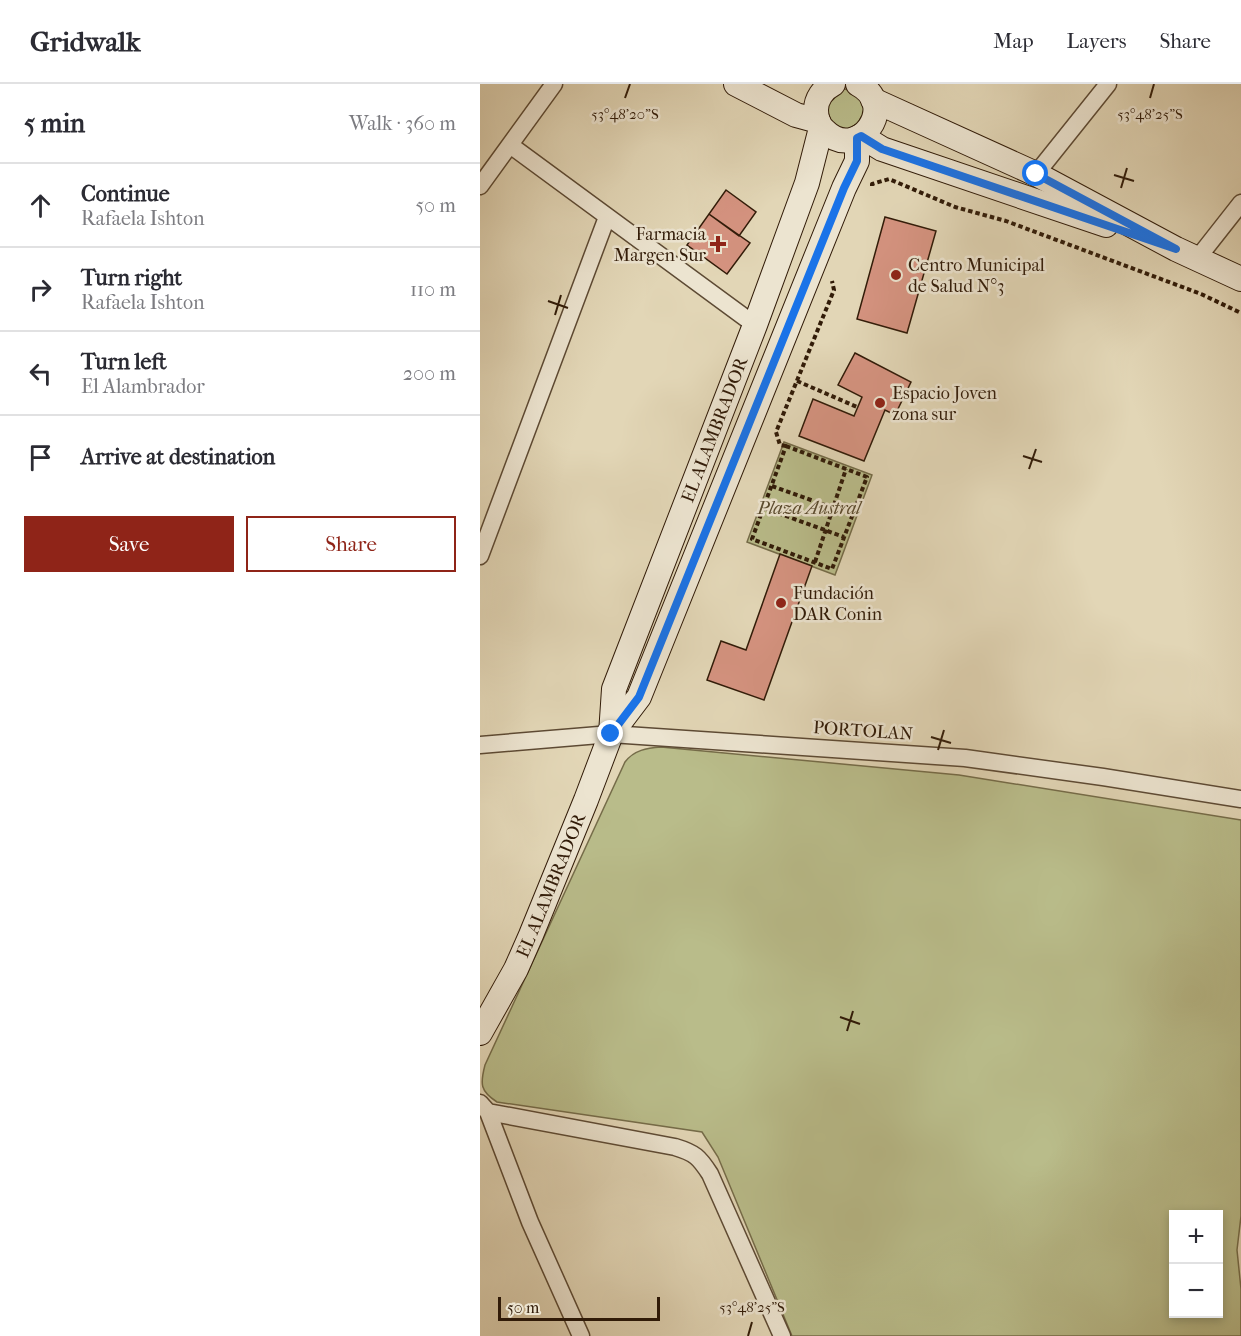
<!DOCTYPE html>
<html lang="en">
<head>
<meta charset="utf-8">
<style>
  :root { --surface:#fff; --page:#f2f2f3; --text:#2b2b33; --muted:#7c7c81; --line:#e1e1e2; --accent:#8f2418 }
  body { margin:0; font-family:"IM FELL French Canon",serif; background:var(--page); color:var(--text) }
  .controls { position:absolute; right:18px; bottom:18px; display:grid; overflow:hidden; border-radius:0px; box-shadow:0 3px 9px #0003 }
  .controls button { width:54px; height:54px; display:grid; place-items:center; padding:0; border:0; border-bottom:2px solid var(--line); background:var(--surface); color:var(--text); font:30px sans-serif }
  .scale { position:absolute; left:18px; bottom:15px; width:162px; box-sizing:border-box; padding-left:6px; border:3px solid #311b08; border-top:0; font-size:16px; line-height:21px; white-space:nowrap; color:#311b08; -webkit-text-stroke:4px #ece4d0; paint-order:stroke }
  .stop { position:absolute; width:18px; height:18px; margin:-14px; border:4px solid #1a73e8; border-radius:50%; background:#fff }
  .stop.end { background:#1a73e8; border-color:#fff; box-shadow:0 2px 6px #0008 }
  .list { margin:0; padding:0; list-style:none }
  h2 { display:flex; justify-content:space-between; align-items:center; height:78px; margin:0; padding:0 24px; font-size:26px }
  h2 small { font-size:20px; font-weight:400; color:var(--muted) }
  .list li { display:grid; grid-template-columns:39px 1fr auto; gap:18px; align-items:center; box-sizing:border-box; height:84px; padding:0 24px; border-top:2px solid var(--line) }
  .list b { display:block; font-size:22px; white-space:nowrap }
  .list p { margin:0; font-size:20px; white-space:nowrap; color:var(--muted) }
  .list em { font-size:20px; font-style:normal; color:var(--muted) }
  .actions { display:flex; gap:12px; padding:18px 24px }
  .actions a { flex:1; padding:14px 0; border:2px solid var(--accent); border-radius:0px; text-align:center; font-size:21px; color:var(--accent) }
  .actions .main { background:var(--accent); color:#fff }
  .icon { flex:none; width:33px; height:33px; fill:none; stroke:currentColor; stroke-width:2; stroke-linecap:round; stroke-linejoin:round }
  .map { position:relative; flex:none; width:761px; height:1252px; overflow:hidden }
  header { display:flex; align-items:center; gap:36px; box-sizing:border-box; height:84px; padding:0 30px; background:var(--surface); border-bottom:2px solid var(--line) }
  header strong { font-size:28px }
  nav { display:flex; gap:33px; margin-inline-start:auto; font-size:21px }
  main { display:flex }
  aside { flex:1; background:var(--surface) }
  .map>svg:first-child { display:block }
  .green { fill:#b9bc8a; stroke:#756c49; stroke-width:1.5; fill-rule:evenodd }
  .building { fill:#d59380; stroke:#311b08; stroke-width:1.5 }
  .lines { fill:none; stroke-linecap:round; stroke-linejoin:round }
  .street-casing { stroke:#5d4a34; stroke-width:19 }
  .secondary-casing { stroke:#311b08; stroke-width:26 }
  .path { stroke:#311b08; stroke-width:4; stroke-dasharray:4.5 3; stroke-linecap:butt }
  .street { stroke:#ece4d0; stroke-width:16 }
  .secondary { stroke:#ece4d0; stroke-width:24 }
  .route { stroke:#1a73e8; stroke-width:8 }
  .ticks { fill:none; stroke:#311b08; stroke-width:2 }
  .poi-dot { fill:#8f2418; stroke:#ece4d0; stroke-width:2 }
  .labels { text-anchor:middle; dominant-baseline:central; stroke-width:5; stroke-linejoin:round; paint-order:stroke }
  .poi-label { font-size:18px; fill:#311b08; stroke:#ece4d0; text-anchor:start }
  .street-label { font-size:18px; fill:#311b08; stroke:#ece4d0 }
  .park-label { font-size:18px; font-style:italic; fill:#5a4b2f; stroke:#ece4d0 }
  .ticks-label { font-size:15px; text-anchor:middle; fill:#311b08; stroke:#ece4d0; stroke-width:5; stroke-linejoin:round; paint-order:stroke }
</style>
</head>
<body>
<header>
<strong>Gridwalk</strong>
<nav><a>Map</a><a>Layers</a><a>Share</a></nav>
</header>
<main>
<aside>
<h2>5 min<small>Walk · 360 m</small></h2>
<ul class="list">
<li><svg class="icon" aria-label="ahead" viewBox="0 0 24 24"><path d="M12 20V5M6 11l6-6 6 6"/></svg><div><b>Continue</b><p>Rafaela Ishton</p></div><em>50 m</em></li>
<li><svg class="icon" aria-label="right" viewBox="0 0 24 24"><path d="M7 20v-9h11M14 6l5 5-5 5"/></svg><div><b>Turn right</b><p>Rafaela Ishton</p></div><em>110 m</em></li>
<li><svg class="icon" aria-label="left" viewBox="0 0 24 24"><path d="M17 20v-9H6M10 6l-5 5 5 5"/></svg><div><b>Turn left</b><p>El Alambrador</p></div><em>200 m</em></li>
<li><svg class="icon" aria-label="arrive" viewBox="0 0 24 24"><path d="M6 21V4h12l-3 4 3 4H6"/></svg><div><b>Arrive at destination</b></div></li>
</ul>
<div class="actions"><a class="main">Save</a><a>Share</a></div>
</aside>
<div class="map">
<svg width="761" height="1252" viewBox="0 0 761 1252">
  <rect width="100%" height="100%" fill="#e2d6b6"/>
  <filter id="stains"><feTurbulence type="fractalNoise" baseFrequency=".00333" numOctaves="4"/><feColorMatrix values="0 0 0 0 .2 0 0 0 0 .09 0 0 0 0 .02 0 0 0 .5 -.17"/></filter>
  <radialGradient id="worn" r=".72"><stop offset=".6" stop-color="#630" stop-opacity="0"/><stop offset="1" stop-color="#630" stop-opacity=".3"/></radialGradient>
  <!-- green -->
  <path class="green" d="M365,5L377,9L385,26L376,43L362,46L350,40L346,20L359,6Z
    M304,358L392,391L355,491L267,458Z
    M181,663L479,691L761,736V1132L757,1166L761,1205V1252H312L238,1073L222,1048L17,1018C0,1007 0,1000 5,981L145,678C154,666 167,664 181,663ZM694,1130H738V1230H694Z"/>
  <!-- building -->
  <path class="building" d="M246,106L276,128L259,152L229,130Z
    M229,130L270,159L247,190L207,161Z
    M405,133L456,147L427,249L377,235Z
    M375,269L431,298L415,331L405,326L384,377L319,352L333,315L374,332L382,313L358,301Z
    M300,470L332,482L284,616L227,596L241,557L266,566Z"/>
  <g class="lines">
    <!-- street casing -->
    <g class="street-casing">
      <path id="street" d="M30,61L275,241
        M556,90L628,0
        M0,102L74,0
        M717,175L761,119
        M0,472L127,133
        M0,661L131,650L485,674L623,693L761,715
        M0,1019L8,1028L50,1138L101,1252
        M8,1028L195,1063C215,1069 219,1073 230,1090L302,1252"/>
    </g>
    <!-- secondary casing -->
    <g class="secondary-casing">
      <g id="secondary">
        <path d="M256,0L316,31L338,37"/>
        <path d="M353,0C343,5 336,15 336,26C336,34 339,42 345,47C377,79 420,22 378,0"/>
        <path d="M393,16L556,90L696,165L761,195"/>
        <path d="M381,52L402,65L626,141"/>
        <path d="M131,650L159,613L364,104L377,77V54"/>
        <path id="s1" d="M0,949L36,885L51,851L106,716L131,650L134,605L275,241L327,99L341,44"/>
      </g>
    </g>
    <!-- path -->
    <path class="path" d="M392,102V100L409,95L475,123L526,137L721,210L761,229
      M317,297L377,323
      M306,362L300,361L296,348L354,206L352,197
      M306,362L387,393L352,485L272,455Z
      M292,402L353,424
      M284,424L364,453
      M335,478L366,385"/>
    <!-- street -->
    <use href="#street" class="street"/>
    <!-- secondary -->
    <use href="#secondary" class="secondary"/>
  </g>
  <g class="lines">
    <!-- route -->
    <path class="route" d="M131,650L159,613L364,104L377,77V54L381,52L402,65L696,165L556,90"/>
  </g>
  <!-- ticks -->
  <path class="ticks" d="M145,14L150,0M670,14L674,0M634,91L654,97M641,104L647,84M68,217L88,224M75,231L81,211M543,372L562,378M549,385L556,365M451,653L471,659M458,666L464,646M360,933L380,940M367,947L373,927M268,1252L272,1238"/>
  <!-- markers -->
  <g class="poi-dot">
    <path d="M235 151h6v6h6v6h-6v6h-6v-6h-6v-6h6z"/>
    <circle cx="416" cy="191" r="6"/>
    <circle cx="400" cy="319" r="6"/>
    <circle cx="301" cy="519" r="6"/>
  </g>
  <g class="labels">
    <!-- poi labels -->
    <g class="poi-label">
      <text x="226" y="150" text-anchor="end">Farmacia<tspan x="226" dy="21">Margen Sur</tspan></text>
      <text x="428" y="181">Centro Municipal<tspan x="428" dy="21">de Salud N°3</tspan></text>
      <text x="412" y="309">Espacio Joven<tspan x="412" dy="21">zona sur</tspan></text>
      <text x="313" y="509">Fundación<tspan x="313" dy="21">DAR Conin</tspan></text>
    </g>
    <!-- street labels -->
    <g class="street-label">
      <text stroke="none"><textPath href="#s1" startOffset="650">EL ALAMBRADOR</textPath></text>
      <text transform="translate(383 647) rotate(4)">PORTOLAN</text>
      <text stroke="none"><textPath href="#s1" startOffset="164">EL ALAMBRADOR</textPath></text>
    </g>
    <!-- park labels -->
    <g class="park-label">
      <text x="329" y="424">Plaza Austral</text>
    </g>
  </g>
  <g class="ticks-label">
    <text x="145" y="35">53°48'20"S</text>
    <text x="670" y="35">53°48'25"S</text>
    <text x="272" y="1228">53°48'25"S</text>
  </g>
  <rect width="100%" height="100%" filter="url(#stains)"/>
  <rect width="100%" height="100%" fill="url(#worn)"/>
</svg>
<div class="controls">
<button>+</button>
<button>−</button>
</div>
<div class="scale">50 m</div>
<div class="stop" style="left:556px;top:90px"></div>
<div class="stop end" style="left:131px;top:650px"></div>
</div>
</main>
</body>
</html>
